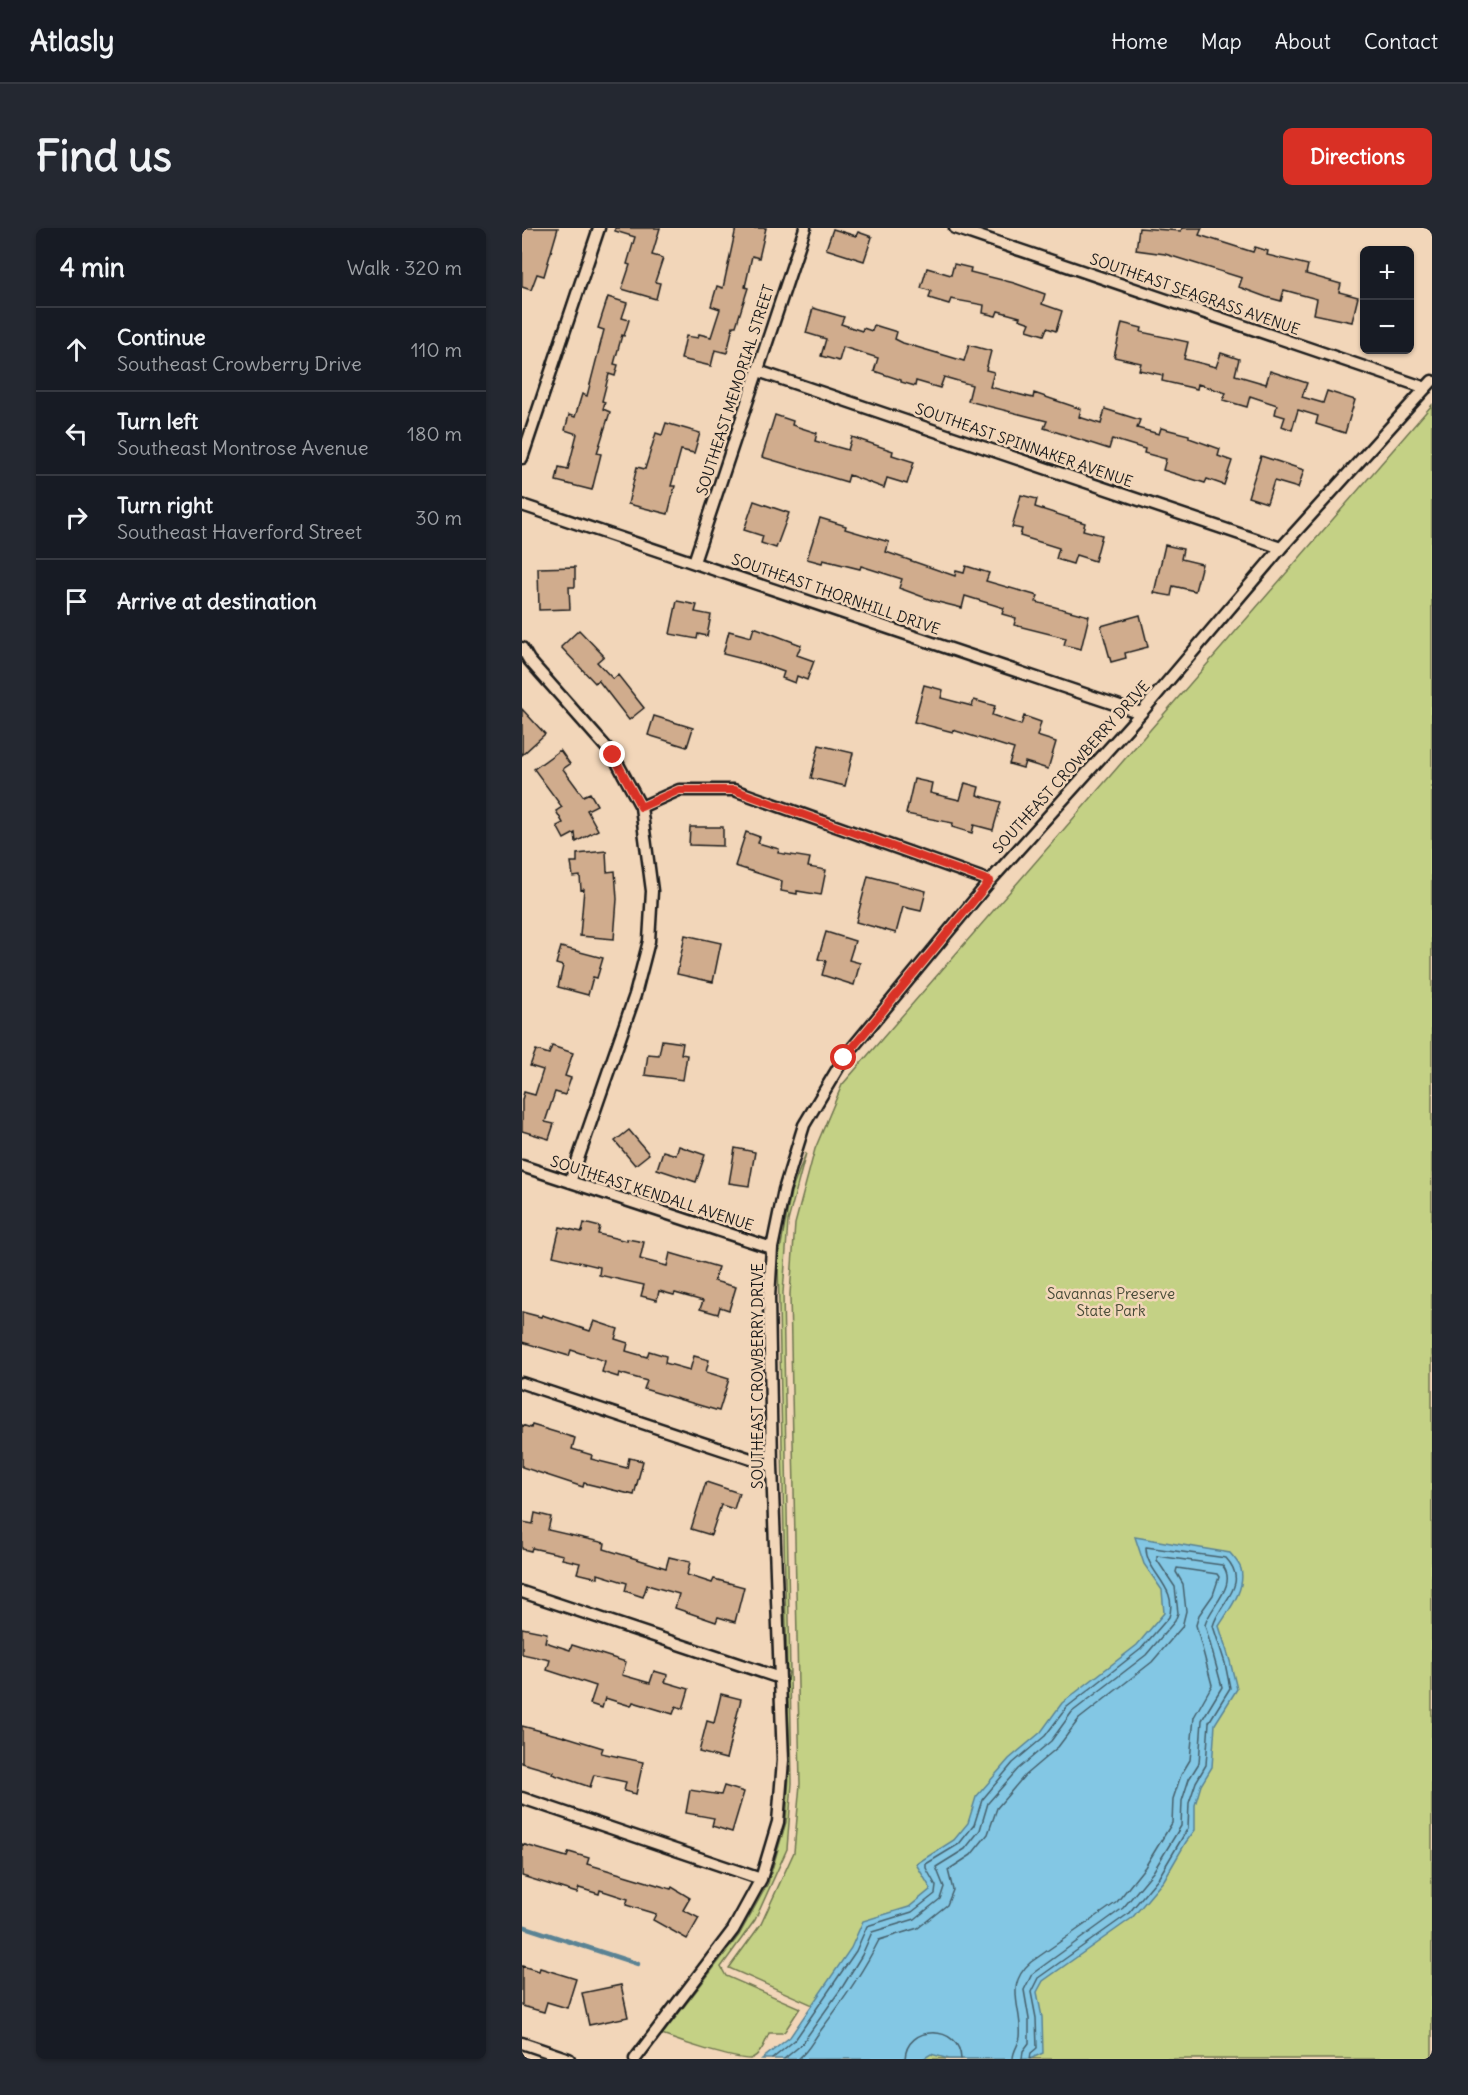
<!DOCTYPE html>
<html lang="en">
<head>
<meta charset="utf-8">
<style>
  :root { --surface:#171b24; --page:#242831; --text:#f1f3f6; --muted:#9ea1a6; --line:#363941; --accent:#d93025 }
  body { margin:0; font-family:Delius,sans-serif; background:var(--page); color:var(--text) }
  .controls { position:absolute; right:18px; top:18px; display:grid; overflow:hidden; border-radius:9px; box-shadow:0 2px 4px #0004 }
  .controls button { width:54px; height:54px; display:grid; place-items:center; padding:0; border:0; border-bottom:2px solid var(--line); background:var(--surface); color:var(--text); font:30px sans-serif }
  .stop { position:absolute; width:18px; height:18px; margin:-14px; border:4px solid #d93025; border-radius:50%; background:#fff }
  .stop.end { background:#d93025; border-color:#fff; box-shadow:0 2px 6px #0008 }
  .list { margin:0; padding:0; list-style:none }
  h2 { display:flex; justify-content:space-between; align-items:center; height:78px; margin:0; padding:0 24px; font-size:26px }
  h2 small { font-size:20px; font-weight:400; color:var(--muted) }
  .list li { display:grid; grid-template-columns:39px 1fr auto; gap:18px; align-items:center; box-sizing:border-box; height:84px; padding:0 24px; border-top:2px solid var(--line) }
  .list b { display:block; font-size:22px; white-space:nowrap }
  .list p { margin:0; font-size:20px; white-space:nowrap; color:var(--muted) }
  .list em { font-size:20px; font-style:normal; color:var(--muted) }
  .icon { flex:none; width:33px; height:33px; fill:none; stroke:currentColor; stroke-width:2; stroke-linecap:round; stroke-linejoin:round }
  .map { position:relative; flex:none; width:910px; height:1831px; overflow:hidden; border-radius:9px }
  header { display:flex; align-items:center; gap:36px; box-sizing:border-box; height:84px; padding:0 30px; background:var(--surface); border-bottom:2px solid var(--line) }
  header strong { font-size:28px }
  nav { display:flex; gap:33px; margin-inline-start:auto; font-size:21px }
  .intro { display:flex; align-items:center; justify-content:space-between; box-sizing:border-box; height:144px; padding:0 36px }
  h1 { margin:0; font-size:42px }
  .button { padding:15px 27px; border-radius:9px; background:var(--accent); color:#fff; font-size:21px; font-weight:700 }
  main { display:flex; gap:36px; padding:0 36px }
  aside { flex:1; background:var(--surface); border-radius:9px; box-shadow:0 2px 4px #0004 }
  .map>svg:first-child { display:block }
  .green { fill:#c4d185; stroke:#707650; stroke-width:1.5 }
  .water { fill:#83c7e4; stroke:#5a8394; stroke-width:1.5 }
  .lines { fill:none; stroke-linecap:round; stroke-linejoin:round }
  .shore { stroke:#45606c; stroke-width:1.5 }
  .stream { stroke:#5a8394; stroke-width:4.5 }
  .building { fill:#d0ac8d; stroke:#1c1c1c; stroke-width:1.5 }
  .minor-casing { stroke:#1c1c1c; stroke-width:15 }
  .minor { stroke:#f2d6b9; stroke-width:10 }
  .route { stroke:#d93025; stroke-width:8 }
  .labels { text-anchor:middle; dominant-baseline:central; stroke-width:5; stroke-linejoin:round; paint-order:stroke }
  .street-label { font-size:15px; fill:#1c1c1c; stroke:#f2d6b9 }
  .park-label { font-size:15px; fill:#464936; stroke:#f2d6b9 }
</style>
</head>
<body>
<header>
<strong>Atlasly</strong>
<nav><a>Home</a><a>Map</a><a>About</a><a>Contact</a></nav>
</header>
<div class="intro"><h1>Find us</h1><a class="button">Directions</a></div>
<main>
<aside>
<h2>4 min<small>Walk · 320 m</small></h2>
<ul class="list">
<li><svg class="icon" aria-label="ahead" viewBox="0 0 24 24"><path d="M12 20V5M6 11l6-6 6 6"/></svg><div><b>Continue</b><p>Southeast Crowberry Drive</p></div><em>110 m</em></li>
<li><svg class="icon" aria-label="left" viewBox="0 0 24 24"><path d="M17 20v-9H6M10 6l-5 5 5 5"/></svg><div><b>Turn left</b><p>Southeast Montrose Avenue</p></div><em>180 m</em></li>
<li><svg class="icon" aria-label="right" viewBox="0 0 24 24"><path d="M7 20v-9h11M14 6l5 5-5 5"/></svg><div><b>Turn right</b><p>Southeast Haverford Street</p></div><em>30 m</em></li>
<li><svg class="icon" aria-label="arrive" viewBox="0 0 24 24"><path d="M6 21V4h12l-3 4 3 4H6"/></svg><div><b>Arrive at destination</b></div></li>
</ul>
</aside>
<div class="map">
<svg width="910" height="1831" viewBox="0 0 910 1831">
  <rect width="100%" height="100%" fill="#f2d6b9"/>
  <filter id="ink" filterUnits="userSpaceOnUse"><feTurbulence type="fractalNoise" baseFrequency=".0167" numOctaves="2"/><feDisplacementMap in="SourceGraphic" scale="12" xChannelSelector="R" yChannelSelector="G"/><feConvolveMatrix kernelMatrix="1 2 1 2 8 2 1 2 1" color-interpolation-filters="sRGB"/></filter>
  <g filter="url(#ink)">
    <!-- green -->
    <path class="green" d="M910,177V1831H303L325,1792L207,1740L239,1696L272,1624L278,1556L268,1066L273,996L293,921L320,857Z
      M284,925L266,993L261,1065L270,1555L265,1621L233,1692L199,1739L204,1748L278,1780L263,1803L260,1805H247C243,1815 239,1827 228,1831C210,1831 159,1814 140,1807L217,1707L246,1655L264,1594L268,1533L265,1451L267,1444H265L256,1033L269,964Z"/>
    <!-- water -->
    <path class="water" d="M613,1309L708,1325C712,1330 717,1335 719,1341C724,1361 707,1382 697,1398L708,1433L715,1461L693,1496L690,1539L679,1557L673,1577V1602L664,1614L642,1652L610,1690L521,1753L515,1764L520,1789L521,1825L508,1831H427L409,1826L401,1831H240L268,1809L329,1720L341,1693L387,1679L409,1661L394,1636L432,1612L446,1595L454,1569L487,1531L519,1504L540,1475L615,1417L642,1385L640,1362L622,1336Z"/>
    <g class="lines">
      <!-- shore -->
      <path class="shore" d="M250,1831L273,1812L334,1723L345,1698L390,1684L413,1666L414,1658L404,1640V1636L437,1616L452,1597L460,1572L491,1535L523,1508L545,1479L619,1421L647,1389C657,1359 623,1344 624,1319L704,1330C729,1357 697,1374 691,1398L703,1435L708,1460L687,1494L684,1537L674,1554L667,1575L666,1600L637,1649L606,1686L516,1750L509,1764L514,1790L515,1820L509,1825L508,1831
        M262,1831L279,1817L321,1758L340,1727L350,1704L393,1691L418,1671L422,1659L414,1639L443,1621L458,1602L466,1575L496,1541L529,1513L550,1484L624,1427L653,1393L656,1385L653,1359L635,1332V1328L700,1337C717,1357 688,1378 683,1397L700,1459L680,1492L677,1535L667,1551L660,1573L659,1598L631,1644L601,1680L510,1746L502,1762L507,1791V1815L501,1823L500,1831
        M276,1831C287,1823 291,1812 299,1802C321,1773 341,1744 357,1712L396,1700L425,1677L431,1662L426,1642L449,1627L466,1606L475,1580L503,1547L536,1519L557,1491L630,1434L660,1399L664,1383L661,1356L654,1344L655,1340L695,1346L697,1349L691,1367L677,1387L674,1397L690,1457L672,1489L668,1532L659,1547L651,1571L650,1595L623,1639L595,1674L509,1734C481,1758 501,1780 498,1809C497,1817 491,1822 491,1831
        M383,1831C384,1796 438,1796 439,1831"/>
      <!-- stream -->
      <path class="stream" d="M0,1698L116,1736"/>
    </g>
    <!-- building -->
    <path class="building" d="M0,0H36L22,48L15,46L9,62L0,59Z
      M93,0H138L130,27L141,30L133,54L138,55L134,71L100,61L108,37L105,36L113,9L93,3Z
      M214,0H244L237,30L230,28L223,59L226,60L214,98H211L205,125L193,122L189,138L159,131L164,108L176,110L177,106L189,109L198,81L189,78L195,58L201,60Z
      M617,0L659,3L660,0H680L677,7L731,24L733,19L746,23L745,27L786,37L784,46L819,56L817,64L836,69L830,94L792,86L795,71L762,62L759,73L744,69L717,59L720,50L643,26L614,22Z
      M311,1L334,8L336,4L350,9L342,33L304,21Z
      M432,36L449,40L448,44L492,55L523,66L520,76L540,83L534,103L525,100L522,107L505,102L508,95L497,91L498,89L476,83L474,88L461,85L462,77L429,71L427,76L407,70L409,63L399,60L405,40L429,47Z
      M86,69L105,75L100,90L107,92L102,108L100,107L92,136L96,137L93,148L87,146L80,173L83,174L81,181L88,184L75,225L79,226L70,262L34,253L37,239L46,241L55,206L43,202L47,187L53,189L60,166L65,168L82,102L76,100Z
      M291,80L322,89L319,96L340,103L341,100L350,103L352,97L375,104L373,111L381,115L442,133L447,117L469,123L464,142L472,144L468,159L511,170L512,165L559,181L557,189L579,196L583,181L618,192L615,200L637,206L639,200L667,207V210L698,221L696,228L710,233L702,257L685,251L683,255L641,242L644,231L622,225L623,221L590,211L587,221L522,200L525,193L446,173L450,157L422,149L418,160L394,153L393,158L379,154V152L352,143L356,130L321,119L317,133L299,128L304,111L284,105Z
      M600,95L620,100L619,104L666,114L662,131L694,139L699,125L717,131L713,147L744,156L748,143L785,155L780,169L801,175L805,163L833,172L823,205L794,196L796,188L776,182L770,202L760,198L763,189L753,186L755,177L728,168L725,179L701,172L704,165L676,156L675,161L640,153L641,147L617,142L619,135L592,129Z
      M253,187L271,193L270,197L295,205L293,213L326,222L330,209L371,223L370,227L392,234L385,256L365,250L362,260L327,247L325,254L240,229Z
      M144,195L178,205L172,225L159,222L149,258H153L146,286L106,276L115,239L123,241L134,205L140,207Z
      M739,228L782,242L776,260L752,253L745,275L726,269Z
      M499,267L515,271L513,279L563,295L561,302L580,307L573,333L554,327L551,336L534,331L537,320L498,308L500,301L490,299Z
      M232,273L267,285L254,320L239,315L241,308L222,302Z
      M298,290L324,298L323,301L367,314L364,324L433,348L434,343L442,345L444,338L467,345L464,353L516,368L514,374L567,388L559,421L542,417L544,410L492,397L494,390L480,386L482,380L443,368L440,380L412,373L377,360L380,351L339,338L338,341L301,332L300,335L285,331Z
      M643,317L661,321L659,331L680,336L673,363L651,358L649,368L632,365Z
      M53,339V359H47L48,381L17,382L16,340Z
      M155,373L175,377L173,384L189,387L185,408L176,406L175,411L148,406Z
      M618,387L626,419L603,425L604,430L589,434L579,398Z
      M232,399L279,417L275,427L292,433L285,452L275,448L273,455L260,450L262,444L237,435L201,426L207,403L229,409Z
      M57,402L82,428L75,434L91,451L96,447L122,480L107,492L76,452L73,455L39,419Z
      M402,457L421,462L419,470L450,478L452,472L473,478L470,487L499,497L502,488L519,494L515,508L534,514L526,541L503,534L501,540L487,536L492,521L431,502V504L392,494Z
      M0,481L23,506L0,527Z
      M132,488L171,500L165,519L126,507Z
      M297,517L331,525L323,558L289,550Z
      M38,522L48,536L41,541L61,568L68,565L75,577L65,582L76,602L54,614L53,605L42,611L35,598L41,595L34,583L40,579L12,541Z
      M392,551L410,555L408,565L438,572L443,555L457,559L455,567L479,574L471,602L452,597L450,605L430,599L431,595L384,586Z
      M168,599H201V618L167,617Z
      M224,604L238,609L236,615L257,621L256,625L288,630L286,639L304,642L299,667L275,663V666L259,663L260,653L213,638Z
      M84,623L85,644L93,643L95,671L92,711L58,708L62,661L59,662L58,648L51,649L49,634H55V626Z
      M346,648L404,663L399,683L381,679L374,705L334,694Z
      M304,704L333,713L327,732L338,735L332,757L300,747L304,733L296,731Z
      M163,707L199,715L191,754L155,746Z
      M39,719L81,730L75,750L71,749L66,767L36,759L41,738L34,736Z
      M140,812L161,815L159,826L165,827L161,852L123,847L126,826L137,827Z
      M30,818L51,825L43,848L49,850L43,867L33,864L23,894L32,896L27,911L0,903V872L2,864L13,867L21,842L8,838L14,822L27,826Z
      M107,902L127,926L113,937L93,913Z
      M157,918L183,927L174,954L135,941L141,923L154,927Z
      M213,920L233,924L227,958L207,955Z
      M62,995L78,999L76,1006L105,1013V1011L122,1014L118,1031L145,1038L148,1025L196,1039L192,1053L214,1059L207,1082L198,1079L196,1086L178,1081L181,1073L153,1065L152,1067L137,1063L135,1072L119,1068L122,1057L77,1047L78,1039L31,1028L38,999L60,1004Z
      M0,1084L19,1089L20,1087L68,1103L72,1093L96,1101L93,1111L106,1115L104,1123L125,1129L127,1123L144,1128L143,1135L168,1142L172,1128L187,1132L184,1144L207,1151L197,1183L122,1161L125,1153L97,1145L96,1149L80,1144L83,1133L49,1122L47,1128L0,1114Z
      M0,1197L9,1200L10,1197L53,1210L50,1221L70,1227L69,1231L105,1240L107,1230L121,1233L112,1267L62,1255L61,1259L0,1239Z
      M184,1254L217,1265L212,1281L199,1277L189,1307L169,1301Z
      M13,1285L29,1289L26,1302L83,1315L82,1321L144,1340L147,1329L168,1334L165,1347L190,1355L192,1351L222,1359L213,1394L196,1389L194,1394L153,1380L157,1366L125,1357L121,1369L103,1363L105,1355L76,1346V1350L55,1345L58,1335L40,1331L41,1327L10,1320L9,1323L0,1321V1294L11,1296Z
      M0,1400L25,1405L23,1414L48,1422L50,1417L104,1434L100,1447L128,1455L132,1443L146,1447L143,1454L167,1461L161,1481L154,1478L151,1486L111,1474L109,1478L83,1470L80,1480L68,1476L74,1458L25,1442L28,1432L0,1426Z
      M199,1466L219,1471L204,1531L177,1524L185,1493L192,1495Z
      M0,1498L42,1509V1508L81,1520L79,1525L121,1534L114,1566L102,1563L104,1554L72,1547L68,1559L30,1546L31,1544L0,1535Z
      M202,1558L222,1564L210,1604L190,1598L192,1590L164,1585L168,1562L199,1567Z
      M0,1616L45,1629L47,1624L67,1630L65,1636L149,1661L150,1659L168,1670L161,1682L177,1690L165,1711L131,1692L134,1686L104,1677L106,1671L78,1662L77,1666L57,1660L55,1665L0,1648Z
      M0,1738L17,1743L18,1740L54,1751L45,1780L25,1774L22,1784L0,1778Z
      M99,1757L106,1789L67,1797L60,1765Z"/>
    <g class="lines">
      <!-- minor casing -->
      <g class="minor-casing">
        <path id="minor" d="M433,0L904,160
          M236,143L759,320
          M0,230L77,0
          M0,277L619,485
          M172,334L283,0
          M0,420L7,432L91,527L119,579L130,663L127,713L113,767L48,954
          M119,579L157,562H212L468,653
          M0,938L250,1020
          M0,1155L250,1238
          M0,1364L258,1450
          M0,1570L239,1651
          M0,1815L47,1831
          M113,1831L211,1702L239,1651L256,1594L261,1532L250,1238L247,1070L250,1020L262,962L282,897L322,830L468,653L619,485L759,320L910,153"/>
      </g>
      <!-- minor -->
      <use href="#minor" class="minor"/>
    </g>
  </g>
  <g class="lines" filter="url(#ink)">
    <!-- route -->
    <path class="route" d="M91,527L119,579L157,562H212L468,653L322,830"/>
  </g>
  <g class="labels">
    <!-- street labels -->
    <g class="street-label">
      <text transform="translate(673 66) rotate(19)">SOUTHEAST SEAGRASS AVENUE</text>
      <text transform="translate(213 162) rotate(-72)">SOUTHEAST MEMORIAL STREET</text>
      <text transform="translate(502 217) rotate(19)">SOUTHEAST SPINNAKER AVENUE</text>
      <text transform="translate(314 366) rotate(19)">SOUTHEAST THORNHILL DRIVE</text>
      <text transform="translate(549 539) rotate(-48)">SOUTHEAST CROWBERRY DRIVE</text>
      <text transform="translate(130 965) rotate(18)">SOUTHEAST KENDALL AVENUE</text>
      <text transform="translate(235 1148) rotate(-90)">SOUTHEAST CROWBERRY DRIVE</text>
    </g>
    <!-- park labels -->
    <g class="park-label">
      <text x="589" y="1065">Savannas Preserve<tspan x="589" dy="17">State Park</tspan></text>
    </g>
  </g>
</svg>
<div class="controls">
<button>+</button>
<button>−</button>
</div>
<div class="stop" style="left:322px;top:830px"></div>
<div class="stop end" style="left:91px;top:527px"></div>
</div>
</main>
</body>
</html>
